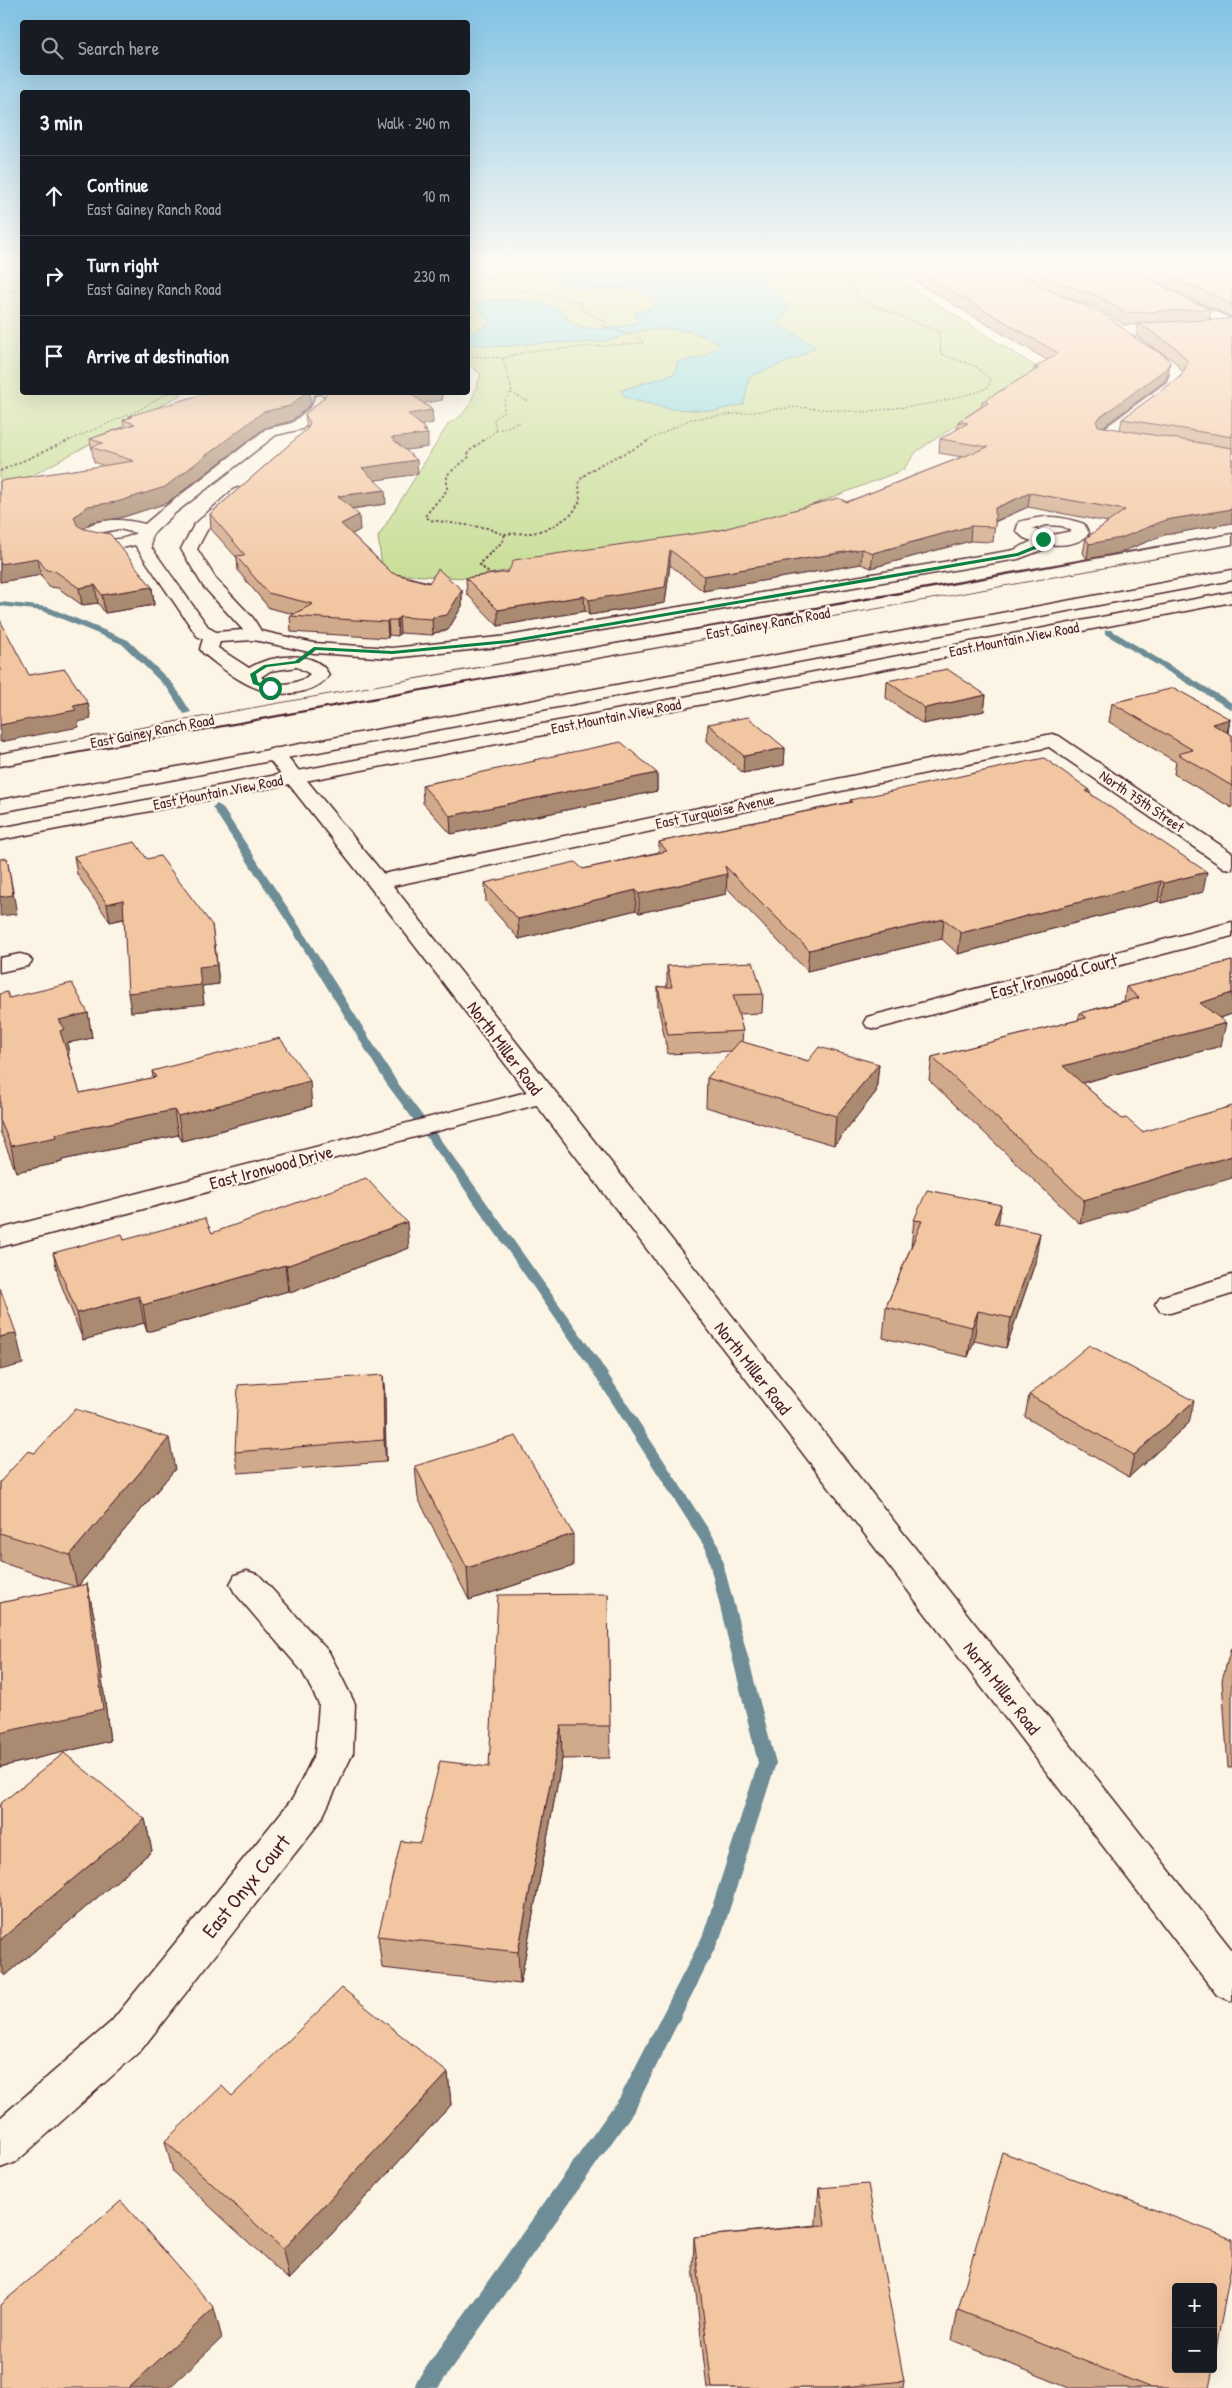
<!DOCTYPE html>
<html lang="en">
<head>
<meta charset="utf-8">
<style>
  :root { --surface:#171b24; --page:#242831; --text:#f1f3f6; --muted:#9ea1a6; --line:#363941 }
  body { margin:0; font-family:"Patrick Hand",sans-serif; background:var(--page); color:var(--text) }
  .controls { position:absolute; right:15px; bottom:15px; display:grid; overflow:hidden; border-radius:5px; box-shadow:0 5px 20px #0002 }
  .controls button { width:45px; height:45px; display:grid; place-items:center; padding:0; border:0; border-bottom:1px solid var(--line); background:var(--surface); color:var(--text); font:25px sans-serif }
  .stop { position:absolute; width:15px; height:15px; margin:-11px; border:4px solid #0b8043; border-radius:50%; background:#fff }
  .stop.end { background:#0b8043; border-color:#fff; box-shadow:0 1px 5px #0008 }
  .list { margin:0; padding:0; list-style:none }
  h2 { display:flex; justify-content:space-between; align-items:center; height:65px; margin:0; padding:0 20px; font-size:21px }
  h2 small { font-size:16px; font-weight:400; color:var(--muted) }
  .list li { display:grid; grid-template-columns:32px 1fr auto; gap:15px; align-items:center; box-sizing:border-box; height:80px; padding:0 20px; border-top:1px solid var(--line) }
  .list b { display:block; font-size:19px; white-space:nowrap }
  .list p { margin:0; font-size:16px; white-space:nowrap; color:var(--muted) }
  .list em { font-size:16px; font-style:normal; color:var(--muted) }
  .icon { flex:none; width:28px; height:28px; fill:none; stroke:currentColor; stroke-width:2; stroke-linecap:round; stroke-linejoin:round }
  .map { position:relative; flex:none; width:1232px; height:2388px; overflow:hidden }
  .search { position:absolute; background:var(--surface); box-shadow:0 5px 20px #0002; left:20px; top:20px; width:450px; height:55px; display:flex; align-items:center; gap:12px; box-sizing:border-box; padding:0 18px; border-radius:5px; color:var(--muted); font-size:19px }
  .panel { position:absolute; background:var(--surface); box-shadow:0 5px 20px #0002; left:20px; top:90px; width:450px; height:305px; border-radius:5px }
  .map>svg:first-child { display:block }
  .green { fill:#c5dc92; stroke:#887e5e }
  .water { fill:#86d7de; stroke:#6e8d96 }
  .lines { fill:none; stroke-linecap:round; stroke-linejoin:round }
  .stream { fill:#6e8d96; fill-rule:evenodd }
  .minor-casing { stroke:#4a1f2b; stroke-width:3 }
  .tertiary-casing { stroke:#4a1f2b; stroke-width:3 }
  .secondary-casing { stroke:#4a1f2b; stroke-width:3 }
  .path-far1 { stroke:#4a1f2b; stroke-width:1; stroke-dasharray:2 2; stroke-linecap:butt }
  .path { stroke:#4a1f2b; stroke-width:2; stroke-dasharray:2.5 2.5; stroke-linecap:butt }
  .minor { fill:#fcf5e5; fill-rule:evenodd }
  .tertiary { fill:#fcf5e5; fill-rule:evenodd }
  .secondary { fill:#fcf5e5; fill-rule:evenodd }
  .wall { fill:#d1aa8b; stroke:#4a1f2b; fill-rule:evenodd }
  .shaded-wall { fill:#aa8b71; stroke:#4a1f2b }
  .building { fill:#f3c6a2; stroke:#4a1f2b }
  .route { fill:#0b8043 }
  .labels { text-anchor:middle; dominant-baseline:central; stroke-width:4.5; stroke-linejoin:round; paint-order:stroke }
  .far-street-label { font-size:15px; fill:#4a1f2b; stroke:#fcf5e5 }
  .street-label { font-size:18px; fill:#4a1f2b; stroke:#fcf5e5 }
  .near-street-label { font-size:21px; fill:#4a1f2b; stroke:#fcf5e5 }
</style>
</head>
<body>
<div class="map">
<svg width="1232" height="2388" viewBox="0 0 1232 2388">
  <rect width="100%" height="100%" fill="#fcf5e5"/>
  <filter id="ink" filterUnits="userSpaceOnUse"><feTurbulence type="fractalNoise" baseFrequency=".02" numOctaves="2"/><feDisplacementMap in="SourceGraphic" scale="10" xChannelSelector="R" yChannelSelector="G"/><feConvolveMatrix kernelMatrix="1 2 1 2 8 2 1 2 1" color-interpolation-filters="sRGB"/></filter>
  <g filter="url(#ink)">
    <!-- green -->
    <path class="green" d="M0,265H22V392L184,393L0,493Z
      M468,265H876L1041,370L917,451L903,470L815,504L734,528L467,578L383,574L378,537L449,423C471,414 473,394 481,374L468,364Z"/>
    <!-- water -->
    <path class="water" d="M551,265H781L765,279L764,287L780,296L788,306L785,316L776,323L815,347L799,357L749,377L744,404L715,411L669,409L626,398L621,390L674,374L678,362L703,357L720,344C696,329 659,325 631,333C624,335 617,339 609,340C590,344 570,342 551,343C522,343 496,351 468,342V336L490,323L474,303C490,297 545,300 558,309C564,313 569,322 576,325C594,333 619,327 637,323L636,313L658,305C634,275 593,298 565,286C558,284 552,276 547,271Z"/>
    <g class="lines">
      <!-- stream -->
      <path class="stream" d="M0,602L48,607L128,640L174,685L191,712L184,714L168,689L122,644L43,611L0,606Z
        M1105,630H1111L1232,703V710L1105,634Z
        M217,804L222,807L295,919L397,1082L464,1171L598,1359L718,1544L776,1763L721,1936L634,2111L438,2388H414L417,2380L620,2097L703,1935L758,1763L706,1549L588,1365L456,1177L386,1083L285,919L212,807Z"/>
      <!-- minor casing -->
      <g class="minor-casing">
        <path id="minor" d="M1176,295L1232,319V327L1172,301L1170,299L1172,297Z
          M1139,342L1173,360L1184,374L1180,384L1115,434L1133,437L1135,440L1133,443L1128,444L1098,439L1096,436L1098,433L1167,382L1170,374L1163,366L1135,349L1133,346Z
          M320,395L327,399L326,407L302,429L276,435L175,513L152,535L151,547L209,628L216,632L243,630L203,586L181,549L194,525L233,490L238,488L246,493L207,530L197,549L216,579L253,618L261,631L314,643L392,648L508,636L1014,550L1032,541L1024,538L1016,531L1019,522C1045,515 1058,515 1084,524L1089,533C1081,545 1060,546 1047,544L1042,550L1018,559L508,646L392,658L314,653L254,640L220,642L218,648L249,668C270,655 316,648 329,675C323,684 315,688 304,691C264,702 232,677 203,653L200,649L203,639L197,636L135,545C117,550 99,551 81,541L78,535C92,515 125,519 145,524L165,507L266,429L292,423L312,406L315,396ZM1046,525L1062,526L1072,531L1052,535L1032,529ZM119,529L136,533C124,540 107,542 95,536L98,533ZM297,667L310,674C299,685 274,688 261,677L270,671Z
          M1232,534V544C822,620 410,689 0,766V754C410,678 822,610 1232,534Z
          M1052,734L1059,736L1232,853V869L1224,868L1049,747L378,889L370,887L367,882L370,877L378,875Z
          M1232,922V936L876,1029L867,1027L864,1022L867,1017Z
          M20,954L28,956L32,961L28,966L0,972V958Z
          M542,1088L551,1091L555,1096L551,1101L0,1247V1229Z
          M1232,1275V1294L1170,1313L1160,1311L1155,1304L1160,1297Z
          M247,1571L259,1575L329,1652L355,1704L353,1753L321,1820L141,2050L16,2162L0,2168V2118L111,2022L293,1798L315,1753L319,1704L302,1671L235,1593L230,1584L235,1575Z"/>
      </g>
      <!-- tertiary casing -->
      <g class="tertiary-casing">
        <path id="tertiary" d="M275,748L282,750L386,877L1232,1950V2001L1217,1995L370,887L268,758L265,754L268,750Z"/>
      </g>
      <!-- secondary casing -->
      <g class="secondary-casing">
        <path id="secondary" d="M1232,570V580L0,812V800Z
          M1232,592V602L0,840V828Z"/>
      </g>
      <!-- path-far1 -->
      <path class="path-far1" d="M0,272L22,281
        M468,274L489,278L519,290L582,303L583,305L579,308L604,321L606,324L603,326L641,339L643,343L529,351L503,358
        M0,290L22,291
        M468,356L503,358L512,391L505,400L504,411L494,419L496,431L482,441
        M511,393L528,401
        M496,431L520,422
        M68,441L141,409L169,392
        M647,441L691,419L796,407L862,412L930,404L978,392L988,387L991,380L975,366L941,354L939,332L860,300L853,286L838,274L845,265"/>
      <!-- path -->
      <path class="path" d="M484,440L468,452L469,457L447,475V490L425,516L430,520L487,528L502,534L533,533L552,527L572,514L580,501L579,481C598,460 626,456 649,440
        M0,471L70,440
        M492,576L479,564L503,541L505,534"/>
      <!-- minor -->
      <use href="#minor" class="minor"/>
      <!-- tertiary -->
      <use href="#tertiary" class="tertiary"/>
      <!-- secondary -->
      <use href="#secondary" class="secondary"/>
    </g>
    <!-- wall -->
    <path class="wall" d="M887,265H1232V317L1150,279L1191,301L1211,309L1209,320L1228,319L1232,317V523L1164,535L1119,553L1087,559L1083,553L1086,538L1108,522L1028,507L995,522L993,542L970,541L871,568L861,564L703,591L670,565L665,603L589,615L585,611L498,626L467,594L466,578L508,572L720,530L847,502L962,457L939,453L940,439L957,430L958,422L981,407L982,402L1034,371V368L1047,360ZM1063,296L1098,308L1124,325L1138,324L1136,336L1174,361L1183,372L1181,376L1122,419L1120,430L1103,427L1165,381L1168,374L1170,362L1141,342Z
      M326,392H442V400L424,403L432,410L433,423L421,425L426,430L428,447L406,450L418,474L375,480L386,504L352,509L360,530L352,534L392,573L462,590V606L448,630L434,633L433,635L400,633L398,636L389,635L388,638L291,632L290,616L294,614L269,608L238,571L237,558L211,529L210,514L307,429L305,414L324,398Z
      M311,404L291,421L265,428L167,503L120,518L91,522L83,529L152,587L154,605L105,613L98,603L82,605L58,588L49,587L41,575L0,582V481L104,466L94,462L90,439L124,427L123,420L129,418V416Z
      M887,681L986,695L984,711L923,724L886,698Z
      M1112,703L1230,719L1228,733L1232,735V808L1174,774L1176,762L1109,722Z
      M708,724L785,748L784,765L743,773L707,741Z
      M534,760L657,773V791L451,834L423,803L422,785L534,762Z
      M1090,790V793L1203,892L1161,903L1158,901L958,954L942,939L807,971L727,888L726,894L639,913L636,910L519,939L486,902L485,883L583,869L659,852V842L850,802V800Z
      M74,856L215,944L219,984L202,986L204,1004L131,1012L124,919L110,922L77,874Z
      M1232,961V1014L1220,1018L1221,1046L1082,1083L1122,1119L1080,1224L929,1080L932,1057L1078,1020L1080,1013L1124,1001L1126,987Z
      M667,966L763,994L762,1013L738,1014L743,1031L742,1042L808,1061L879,1064L876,1092L834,1145L706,1107L707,1078L732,1051L668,1054L658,1006V987H667Z
      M0,994L9,998L88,1013L92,1038L67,1043L69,1054H68L80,1093L153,1078L152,1071L312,1106L182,1141L178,1135L62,1160V1162L16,1172L0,1131Z
      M914,1220L998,1224L1035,1263L1006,1348L974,1341L968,1357L883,1338L886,1307L911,1247Z
      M212,1233L409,1248L290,1293L288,1291L147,1332L144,1323L83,1340L59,1279L53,1253L124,1240Z
      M383,1375L385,1396L386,1462L238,1473L235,1452Z
      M1029,1395L1189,1423L1129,1477L1025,1417Z
      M35,1453L175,1469L78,1586L87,1584L94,1616L110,1741L0,1767V1603L76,1587L0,1562V1482Z
      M415,1466L573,1566L469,1600L418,1498Z
      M608,1594L610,1758L562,1759L520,1984L382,1968L378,1936L420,1843L489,1767Z
      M1231,1648H1232V1768H1228L1222,1680Z
      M0,1804L145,1819L152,1851L5,1976L0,1971Z
      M448,2073L451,2105L289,2280L173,2172L165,2141L232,2096Z
      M819,2188L904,2381L903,2388H707L693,2268L694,2237L816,2225V2219Z
      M958,2310L1209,2388H1069L952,2340Z"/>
    <!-- shaded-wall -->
    <path class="shaded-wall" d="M1170,362L1168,374L1165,381L1097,431L1096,421L1099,418Z
      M306,392H310L311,404L291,421L265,428L167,503L120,518L91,522L77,534L74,517L88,506L263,412Z
      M442,392V400L411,406L410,393Z
      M432,410L433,423L409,428L408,414Z
      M423,430H426V434H428V447L392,452L391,438Z
      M417,460L418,474L363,482L362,468Z
      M385,490L386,504L340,510L338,496Z
      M1030,493L1028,507L993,522L995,508Z
      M1232,509V523L1164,535L1119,553L1087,559L1089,544L1166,520Z
      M359,515L360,530L343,539L341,524Z
      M971,526L970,541L871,568L873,553Z
      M862,549L861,564L703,591L704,576Z
      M670,550V565L665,603L589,615V600Z
      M38,558L41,575L0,582V564Z
      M95,585L98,603L82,605L79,588Z
      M152,587L154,605L105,613L102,595Z
      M462,590V606L448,630L434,633L433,635L432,619L433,617Z
      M584,596L585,611L498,626V610Z
      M399,617L400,633L398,636L397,620Z
      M388,620L389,635L388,638L387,622Z
      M986,695L984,711L923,724L925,708Z
      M88,703L91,719L78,722L79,727L0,742V725L73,706Z
      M1230,719L1226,738L1212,724Z
      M785,748L784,765L743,773L744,756Z
      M657,773V791L451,834L450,816Z
      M7,858L17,914L0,916V897Z
      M1207,872L1203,892L1161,903L1164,883Z
      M727,874L726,894L639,913V894Z
      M1161,881L1158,901L958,954L961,933Z
      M636,890V910L519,939L518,919Z
      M123,900L126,918L110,922L107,904Z
      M944,919L942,939L807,971L809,950Z
      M212,925L219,984L202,986L204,1004L131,1012L128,993L199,967Z
      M1232,993V1014L1196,1025L1200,1003Z
      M88,1013L92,1038L67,1043L69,1054L65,1055L60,1031L59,1020Z
      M1226,1023L1221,1046L1059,1089L1063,1066Z
      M879,1064L876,1092L834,1145L836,1116Z
      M310,1081L312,1106L182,1141L178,1116Z
      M174,1110L178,1135L62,1160V1162L16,1172L11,1146L56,1134Z
      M1232,1156V1178L1080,1224L1084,1200Z
      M1001,1205L997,1235L994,1223Z
      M407,1222L409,1248L290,1293L286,1266Z
      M1040,1233L1035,1263L1006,1348L1011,1318Z
      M285,1265L288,1291L147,1332L143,1305Z
      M139,1296L144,1323L83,1340L77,1313Z
      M978,1311L974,1341L968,1357L972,1327Z
      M16,1333L23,1364L0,1370V1337Z
      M383,1375L385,1396L386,1462L384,1440Z
      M1194,1401L1189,1423L1129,1477L1134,1455Z
      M169,1438L175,1469L77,1587L70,1555Z
      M573,1534V1566L469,1600L467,1568Z
      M87,1584L94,1616L110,1741L0,1767V1733Z
      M561,1726L562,1759L520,1984L518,1952Z
      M145,1819L152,1851L5,1976L0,1959V1940Z
      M448,2073L451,2105L289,2280L283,2249Z
      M214,2308L222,2338L169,2388H129Z"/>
    <!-- building -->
    <path class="building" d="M907,265H1003L1044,288L1104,314L1141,342L1164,355L1170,362L1167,368L1099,418L1096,421L1098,426L1232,448V509L1166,520L1121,538L1089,544L1086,538L1125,510L1030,493L995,508V527L971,526L873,553L862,549L704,576L670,550L665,587L589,600L584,596L498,610L466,578L508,572L514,560L720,530L838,498L847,502L988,447L940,439L968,423L958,422L988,403L982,402L1039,368H1034L1058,353Z
      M1025,265H1117L1135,271L1191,301L1211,309L1125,313L1100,297L1054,281Z
      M1146,265H1232V304Z
      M1232,317V437L1122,419L1181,376L1188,362L1176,348L1138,323L1228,319Z
      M210,392H306L290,406L263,412L165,487L117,502L88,506L74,517L77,525L84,529L110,534L152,587L102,595L95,585L79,588L55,571L46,570L38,558L0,564V481L134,461L91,447L103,443L90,439L135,424L123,420L132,417L129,416Z
      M326,392H411L410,393L432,410L408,414L426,430H423L428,434L391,438L417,460L362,468L385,490L338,496L359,515L341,524L392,573L429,583L438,569L462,590L447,615L433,617L432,619L399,617L397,620H388L387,622L290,616L313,604L268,593L236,556L245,555L210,514L308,428L310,423L305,414L324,398Z
      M0,620L29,675L65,669L88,703L73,706L76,710L0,725Z
      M947,669L986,695L925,708L887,681Z
      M1174,688L1230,719L1212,724L1232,735V786L1178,754L1193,750L1112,703Z
      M748,717L785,748L744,756L708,724Z
      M621,742L657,773L450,816L422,785L535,761L534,760Z
      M1044,758L1090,790L1086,791L1207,872L1164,883L1161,881L961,933L944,919L809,950L725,866L727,874L639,894L636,890L518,919L485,883L575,862L583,869L667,851L659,842L852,802L850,800Z
      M135,842L147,859L160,856L212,925L217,965L199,967L201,985L128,993L123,900L107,904L74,856Z
      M7,858L13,895L0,897V859Z
      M1232,961V993L1200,1003L1226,1023L1063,1066L1122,1119L1126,1118L1142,1132L1232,1106V1156L1084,1200L932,1057L1086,1018L1080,1013L1139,998L1126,987Z
      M753,962L763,994L733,995L743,1031L668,1035L658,987H672L667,966Z
      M72,983L88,1013L59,1020L65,1029L60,1031L80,1093L156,1077L152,1071L280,1038L310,1081L178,1116L174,1110L56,1134L57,1137L11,1146L0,1120V994L7,992L9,998Z
      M740,1041L808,1061L819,1047L879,1064L836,1116L707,1078Z
      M366,1178L407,1222L286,1266L285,1265L143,1305L139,1296L77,1313L53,1253L122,1234L124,1240L205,1218L212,1233Z
      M927,1190L1001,1205L994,1223L1040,1233L1011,1318L978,1311L972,1327L886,1307L922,1221L914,1220Z
      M0,1288L16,1333L0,1337Z
      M1089,1345L1194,1401L1134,1455L1029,1395Z
      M383,1375L384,1440L235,1452L238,1385Z
      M75,1409L169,1438L70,1555L0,1533V1482L28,1451L35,1453Z
      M516,1436L573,1534L467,1568L415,1466Z
      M87,1584L103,1709L0,1733V1603Z
      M608,1594L610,1726H561L518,1952L378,1936L401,1841L420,1843L440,1761L489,1767L498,1595Z
      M1231,1648H1232V1666Z
      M64,1753L145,1819L0,1940V1804Z
      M342,1988L448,2073L283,2249L165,2141L222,2086L232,2096Z
      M1002,2152L1232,2239V2261L1213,2366V2287H1176V2369H1213L1209,2388H1151L958,2310Z
      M868,2184L904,2381L834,2388H712L694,2237L825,2225L819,2188Z
      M121,2201L214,2308L129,2388H0V2305Z"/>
  </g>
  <!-- sky -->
  <linearGradient id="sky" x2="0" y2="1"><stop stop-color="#81c2e4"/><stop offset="0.44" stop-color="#fefaf3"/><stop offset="1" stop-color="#fefaf3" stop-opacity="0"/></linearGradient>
  <rect width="1232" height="599" fill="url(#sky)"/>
  <!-- route -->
  <path class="route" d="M1041,538L1045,539L1038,548L1018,556L508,643L392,654L316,650L299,663L267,667L256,674L258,682L272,687L270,690L253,684L250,674L264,665L295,661L314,647L392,651L508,640L1017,553L1034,546Z"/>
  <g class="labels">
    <!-- far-street labels -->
    <g class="far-street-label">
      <text transform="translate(768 623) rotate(-10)">East Gainey Ranch Road</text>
      <text transform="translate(1014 639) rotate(-11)">East Mountain View Road</text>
      <text transform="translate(616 716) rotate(-11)">East Mountain View Road</text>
      <text transform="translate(152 731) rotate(-11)">East Gainey Ranch Road</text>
      <text transform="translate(218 792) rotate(-11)">East Mountain View Road</text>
      <text transform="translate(1142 801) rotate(34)">North 75th Street</text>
      <text transform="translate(715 811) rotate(-12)">East Turquoise Avenue</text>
    </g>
    <!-- street labels -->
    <g class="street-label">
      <text transform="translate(1054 976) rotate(-15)">East Ironwood Court</text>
      <text transform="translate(505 1048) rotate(53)">North Miller Road</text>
      <text transform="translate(271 1167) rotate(-15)">East Ironwood Drive</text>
      <text transform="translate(753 1368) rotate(52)">North Miller Road</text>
      <text transform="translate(1002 1688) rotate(52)">North Miller Road</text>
    </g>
    <!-- near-street labels -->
    <g class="near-street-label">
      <text transform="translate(246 1886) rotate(-51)">East Onyx Court</text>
    </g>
  </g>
</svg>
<div class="controls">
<button>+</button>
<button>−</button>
</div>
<div class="stop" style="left:270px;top:688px"></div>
<div class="stop end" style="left:1043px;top:539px"></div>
<div class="search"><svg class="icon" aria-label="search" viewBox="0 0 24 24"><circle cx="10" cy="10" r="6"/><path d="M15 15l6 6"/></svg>Search here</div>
<section class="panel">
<h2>3 min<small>Walk · 240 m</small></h2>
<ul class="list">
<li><svg class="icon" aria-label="ahead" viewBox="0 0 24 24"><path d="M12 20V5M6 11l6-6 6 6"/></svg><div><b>Continue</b><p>East Gainey Ranch Road</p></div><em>10 m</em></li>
<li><svg class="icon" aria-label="right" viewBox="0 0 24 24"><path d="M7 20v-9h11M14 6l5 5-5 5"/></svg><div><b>Turn right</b><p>East Gainey Ranch Road</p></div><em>230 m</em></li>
<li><svg class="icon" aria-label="arrive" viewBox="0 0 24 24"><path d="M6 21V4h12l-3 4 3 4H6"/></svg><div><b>Arrive at destination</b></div></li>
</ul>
</section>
</div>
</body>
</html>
